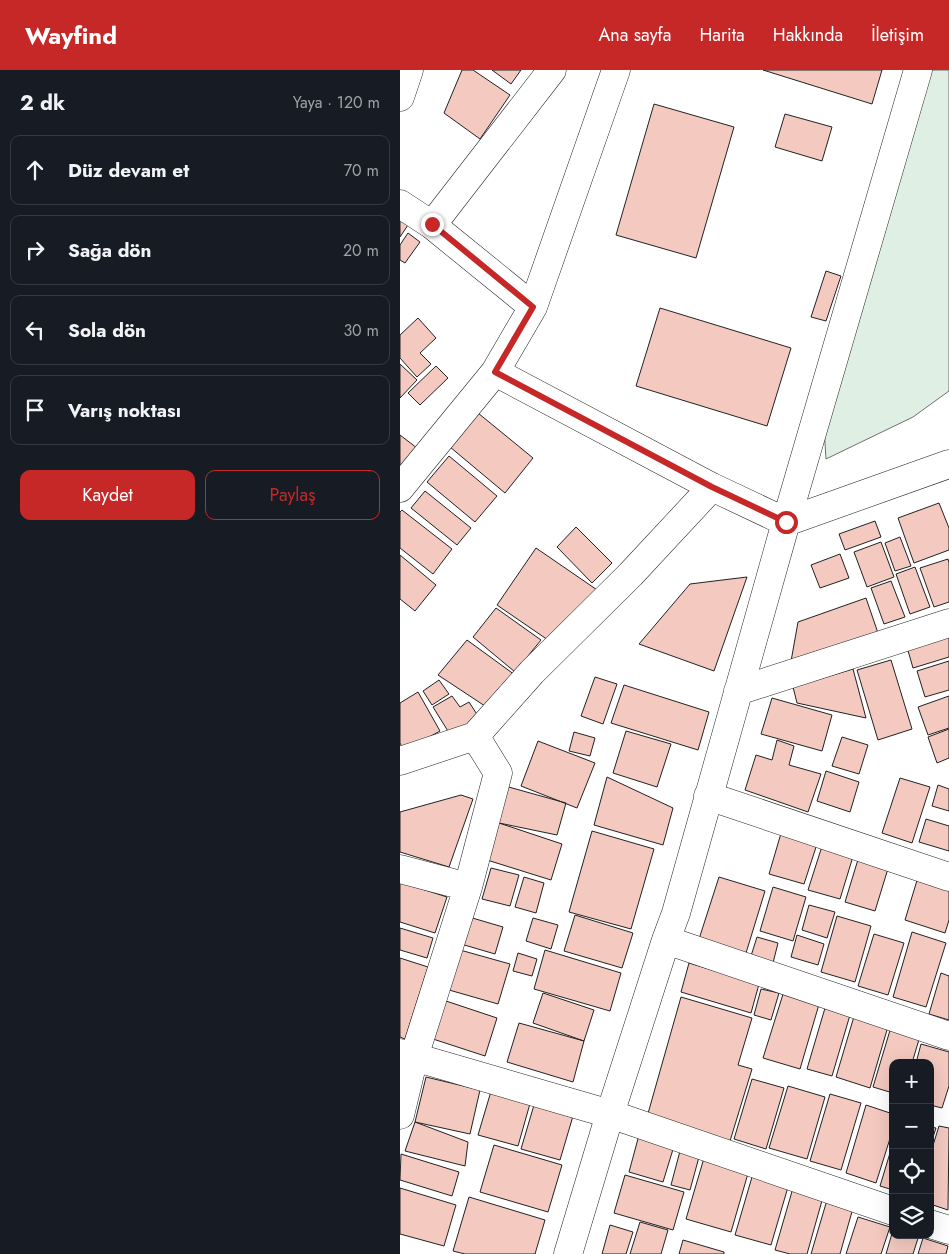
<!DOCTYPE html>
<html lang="tr">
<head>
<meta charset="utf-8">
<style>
  :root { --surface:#171b24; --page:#242831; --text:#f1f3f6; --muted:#9ea1a6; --line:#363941; --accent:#c62828 }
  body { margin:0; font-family:Jost,sans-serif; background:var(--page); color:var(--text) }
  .controls { position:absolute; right:15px; bottom:15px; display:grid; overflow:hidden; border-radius:10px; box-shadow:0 5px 20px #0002 }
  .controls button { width:45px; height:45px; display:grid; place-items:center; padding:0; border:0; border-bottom:1px solid var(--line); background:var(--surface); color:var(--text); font:25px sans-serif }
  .stop { position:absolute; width:15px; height:15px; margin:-11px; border:4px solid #c62828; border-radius:50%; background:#fff }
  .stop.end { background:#c62828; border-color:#fff; box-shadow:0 1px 5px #0008 }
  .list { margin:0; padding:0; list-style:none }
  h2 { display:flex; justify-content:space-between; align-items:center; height:65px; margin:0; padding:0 20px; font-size:21px }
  h2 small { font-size:16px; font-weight:400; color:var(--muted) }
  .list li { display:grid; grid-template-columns:32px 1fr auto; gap:15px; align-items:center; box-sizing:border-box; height:70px; margin:0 10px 10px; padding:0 10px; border:1px solid var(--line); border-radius:10px }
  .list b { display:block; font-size:19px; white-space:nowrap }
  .list em { font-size:16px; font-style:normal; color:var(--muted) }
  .actions { display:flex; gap:10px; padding:15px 20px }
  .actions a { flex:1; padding:11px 0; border:1px solid var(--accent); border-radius:10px; text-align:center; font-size:18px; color:var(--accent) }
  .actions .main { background:var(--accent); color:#fff }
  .icon { flex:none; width:28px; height:28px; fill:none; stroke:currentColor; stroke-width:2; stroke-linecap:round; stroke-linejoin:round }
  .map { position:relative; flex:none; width:549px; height:1184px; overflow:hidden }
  header { display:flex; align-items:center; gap:30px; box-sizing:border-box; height:70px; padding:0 25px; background:var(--accent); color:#fff }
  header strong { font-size:24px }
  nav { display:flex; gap:28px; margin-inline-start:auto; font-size:18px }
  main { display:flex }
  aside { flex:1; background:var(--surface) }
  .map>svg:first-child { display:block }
  .green { fill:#e0efe3; stroke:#6f6f6f }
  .building { fill:#f3c9c0; stroke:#222 }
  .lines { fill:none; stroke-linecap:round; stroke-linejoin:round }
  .minor-casing { stroke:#222; stroke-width:29 }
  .minor { stroke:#fff; stroke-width:28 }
  .route { stroke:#c62828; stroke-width:6 }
</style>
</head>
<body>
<header>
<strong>Wayfind</strong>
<nav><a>Ana sayfa</a><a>Harita</a><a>Hakkında</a><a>İletişim</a></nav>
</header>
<main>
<aside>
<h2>2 dk<small>Yaya · 120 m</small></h2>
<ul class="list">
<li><svg class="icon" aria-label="ahead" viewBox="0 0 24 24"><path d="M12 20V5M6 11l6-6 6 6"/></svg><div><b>Düz devam et</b></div><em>70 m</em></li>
<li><svg class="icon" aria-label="right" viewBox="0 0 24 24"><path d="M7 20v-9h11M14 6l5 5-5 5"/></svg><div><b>Sağa dön</b></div><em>20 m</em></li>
<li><svg class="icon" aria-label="left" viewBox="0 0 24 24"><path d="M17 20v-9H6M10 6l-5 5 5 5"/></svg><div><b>Sola dön</b></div><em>30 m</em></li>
<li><svg class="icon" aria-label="arrive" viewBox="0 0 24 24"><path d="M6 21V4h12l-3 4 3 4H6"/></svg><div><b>Varış noktası</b></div></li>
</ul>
<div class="actions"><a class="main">Kaydet</a><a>Paylaş</a></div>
</aside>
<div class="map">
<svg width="549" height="1184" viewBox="0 0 549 1184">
  <rect width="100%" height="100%" fill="#fff"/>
  <!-- green -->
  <path class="green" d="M528,0H549V321L513,347L426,389L424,357Z"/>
  <!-- building -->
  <path class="building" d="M62,0H73L110,25L80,69L44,43Z
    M92,0H121L111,14Z
    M363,0H482L472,34Z
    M254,34L334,57L296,188L216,165Z
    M385,44L432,57L422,91L375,77Z
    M0,150L8,155L0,167Z
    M8,163L20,172L5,193L0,190V175Z
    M426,201L441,206L426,251L411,247Z
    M260,238L391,278L367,356L236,316Z
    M18,248L36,268L20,283L31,294L17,307L0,288V265Z
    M0,294L17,310L0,328Z
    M36,296L48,308L20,335L8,323Z
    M78,343L133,388L105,423L50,377Z
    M0,365L17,378L0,400Z
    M49,386L97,426L75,452L27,412Z
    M25,421L71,458L57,475L11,438Z
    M539,433L549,458V480L514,493L498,448Z
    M2,440L52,479L33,504L0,478V442Z
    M475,451L481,467L445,480L439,464Z
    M176,457L212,493L192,513L157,477Z
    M500,467L511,496L495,501L485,473Z
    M481,472L494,507L467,517L454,482Z
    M136,478L203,524L148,570L97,535Z
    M440,484L449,508L420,518L411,495Z
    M0,485L36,515L15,541L0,529Z
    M548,489L549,493V532L534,537L520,498Z
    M515,497L530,537L510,544L496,504Z
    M347,507L314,601L239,574L290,514Z
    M491,511L505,547L484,554L471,518Z
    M466,528L479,566L390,597L398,552Z
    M96,538L141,570L115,602L73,567Z
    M549,565V587L513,598L507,577Z
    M67,570L115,605L91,640L38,605Z
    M491,590L512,659L478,670L457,600Z
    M549,591V620L525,627L517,601Z
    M453,599L466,648L397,633L393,617Z
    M195,607L217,614L203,654L181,646Z
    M39,610L49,624L32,635L23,621Z
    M224,615L309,642L298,680L211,653Z
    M18,622L40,661L4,681L0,673V633Z
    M52,626L60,637L69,632L80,649L51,666L33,637Z
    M549,626V658L528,665L518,637Z
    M372,628L432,645L422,681L361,664Z
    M549,659V688L537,693L528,667Z
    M226,661L271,674L257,717L213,703Z
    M174,662L195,668L190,686L169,681Z
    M442,667L468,675L459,704L432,696Z
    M377,670L394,676L389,695L421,704L408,742L345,720L356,685L372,690Z
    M138,671L195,693L177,738L121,716Z
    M426,701L459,712L450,742L417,731Z
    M207,707L273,738L263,775L194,755Z
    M500,708L530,717L512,773L482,763Z
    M538,715L549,719V741L532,736Z
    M105,716L166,733L157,765L99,753Z
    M61,725L73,729L49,797L0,782V742Z
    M526,749L549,756V781L519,772Z
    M99,753L162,774L151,810L87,790Z
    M382,760L418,771L404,814L369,804Z
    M192,761L254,779L231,859L169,842Z
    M424,770L455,780L440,829L408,820Z
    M460,783L490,792L475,841L445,832Z
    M91,798L119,805L110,836L82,829Z
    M124,807L144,813L136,843L115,837Z
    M319,807L365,821L346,883L299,869Z
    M518,807L549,817V850L545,863L505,850Z
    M0,812L47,827L35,863L0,852Z
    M373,817L406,827L393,871L360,861Z
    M409,835L435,842L427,868L402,860Z
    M175,845L233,863L222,898L164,881Z
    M437,846L471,856L455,912L421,902Z
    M69,847L103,857L95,884L61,874Z
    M133,848L158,855L151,879L126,871Z
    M0,858L33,868L27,888L0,880Z
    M512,862L546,873L526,937L493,927Z
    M474,864L504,873L488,925L458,916Z
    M397,865L424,874L418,895L391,887Z
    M357,867L378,873L373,893L351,886Z
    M60,880L110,894L98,934L49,920Z
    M145,880L221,903L210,941L134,919Z
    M118,883L137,889L132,906L113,901Z
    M0,888L28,897L5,969L0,967Z
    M289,893L359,914L351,943L281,922Z
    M541,903L549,906V950L529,944Z
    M361,919L379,923L371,950L354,945Z
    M384,921L420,931L400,999L363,988Z
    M143,923L194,940L184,971L133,953Z
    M281,927L352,948L338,995L352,999L330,1071L247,1047Z
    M46,931L97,948L85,986L33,969Z
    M425,938L450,945L432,1006L407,999Z
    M455,943L489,953L470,1018L436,1007Z
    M119,953L184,971L173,1012L107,992Z
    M491,957L520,966L512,993H493V1023L473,1017Z
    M521,974L549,982V1016L542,1038L530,1035V993H516Z
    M26,1007L80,1020L70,1064L15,1052Z
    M352,1009L384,1018L366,1079L334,1069Z
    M388,1016L425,1027L407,1089L369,1078Z
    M92,1018L131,1030L118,1076L78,1065Z
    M430,1024L461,1033L441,1100L410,1091Z
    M134,1035L173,1046L160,1090L121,1079Z
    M466,1035L493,1044V1059L476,1113L446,1103Z
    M15,1052L68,1072L65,1096L5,1081Z
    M539,1056L549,1058L548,1140L530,1134V1085Z
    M530,1057L536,1058L530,1076Z
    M239,1065L274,1076L263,1112L229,1102Z
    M493,1073V1120L480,1116Z
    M94,1075L162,1095L148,1142L80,1122Z
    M280,1081L299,1087L290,1120L271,1115Z
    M1,1084L59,1102L52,1126L0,1110Z
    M304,1088L349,1100L331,1162L286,1149Z
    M225,1105L284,1122L273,1160L214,1143Z
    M352,1107L388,1117L371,1175L335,1165Z
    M0,1118L56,1135L44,1176L0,1164Z
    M393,1118L423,1127L407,1184H390L375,1180Z
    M69,1127L145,1150L135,1184H65L53,1181Z
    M427,1130L453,1138L440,1184H411Z
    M458,1147L490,1157L481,1184H446Z
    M240,1152L268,1160L261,1184H230Z
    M210,1155L233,1162L226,1184H202Z
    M493,1160V1165H519L513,1184H486Z
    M523,1168L548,1176L546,1184H518Z
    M283,1170L324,1182V1184H279Z"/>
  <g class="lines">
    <!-- minor casing -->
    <g class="minor-casing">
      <path id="minor" d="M0,27L9,0
        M0,134L32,155L133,237
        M32,155L152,0
        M95,302L312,417
        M0,418L95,302L133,237L216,0
        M338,621L549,553
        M0,691L75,666L132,602L231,504L312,417L386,452L549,394
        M308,726L549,807
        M0,799L68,817L14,987L0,1045
        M68,817L98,703L75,666
        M266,870L549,966
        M0,983L210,1044L266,870L276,843L386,452L518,0
        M530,1154L549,1160
        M168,1184L210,1044L493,1141"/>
    </g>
    <!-- minor -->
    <use href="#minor" class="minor"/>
  </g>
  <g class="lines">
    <!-- route -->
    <path class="route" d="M32,154L133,237L95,302L312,417L386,452"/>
  </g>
</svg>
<div class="controls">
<button>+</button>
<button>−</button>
<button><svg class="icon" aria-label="locate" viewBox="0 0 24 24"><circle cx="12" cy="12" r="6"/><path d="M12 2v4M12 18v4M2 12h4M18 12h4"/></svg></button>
<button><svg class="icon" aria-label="layers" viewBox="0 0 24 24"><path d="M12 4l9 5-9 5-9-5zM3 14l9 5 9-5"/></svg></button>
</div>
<div class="stop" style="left:386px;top:452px"></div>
<div class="stop end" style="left:32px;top:154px"></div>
</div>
</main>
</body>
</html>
